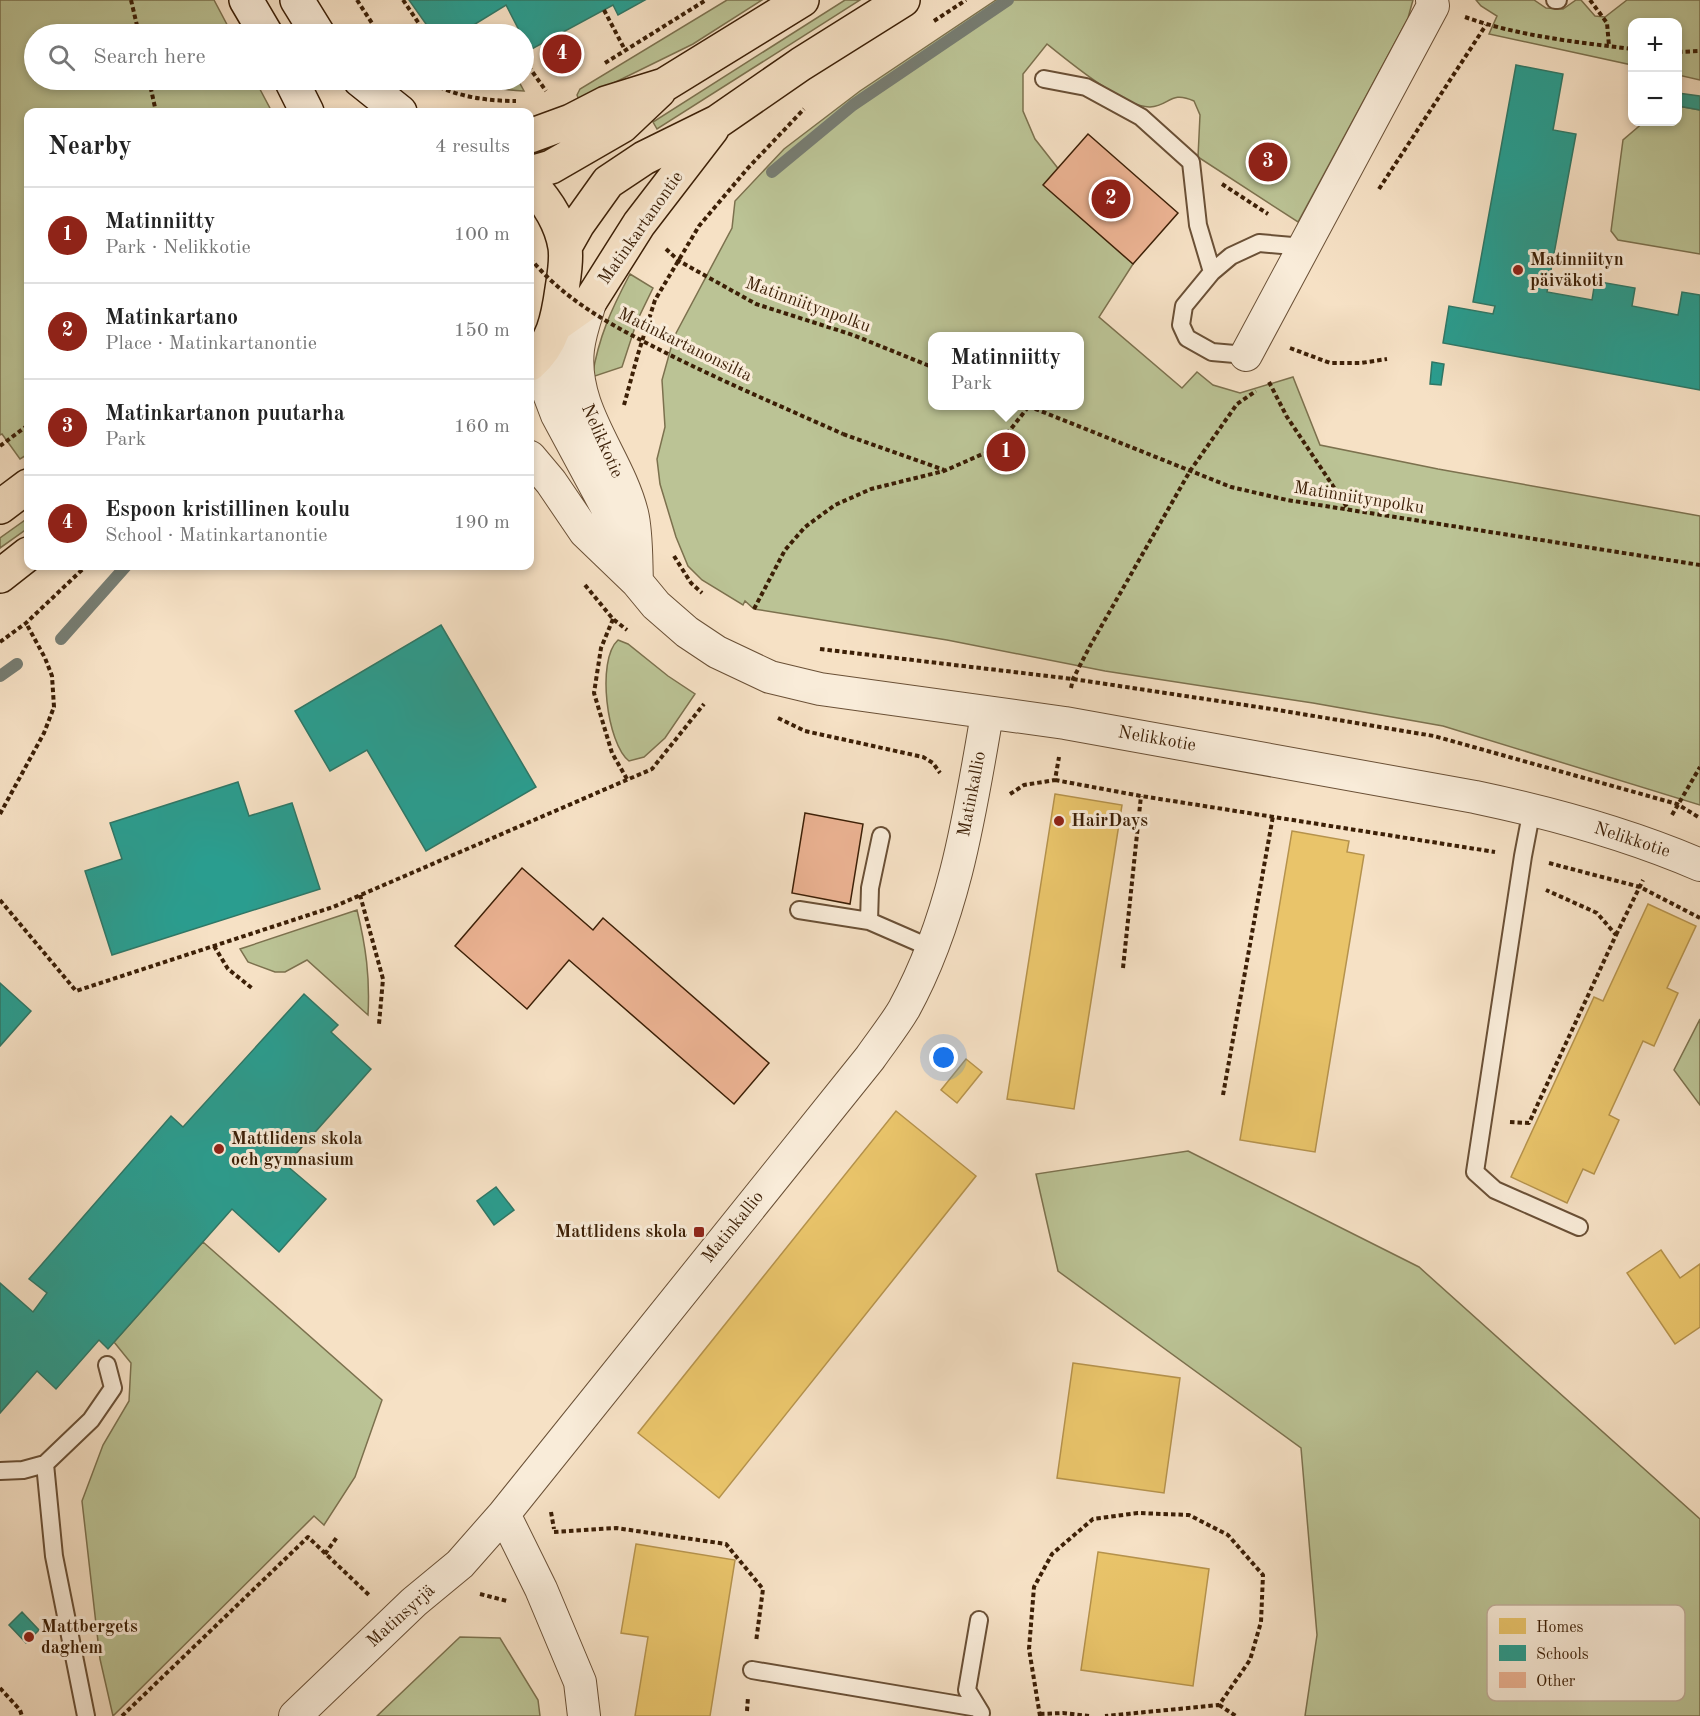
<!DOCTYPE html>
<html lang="en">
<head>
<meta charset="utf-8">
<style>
  :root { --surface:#fff; --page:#f2f2f2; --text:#222; --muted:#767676; --line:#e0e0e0; --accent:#8f2418 }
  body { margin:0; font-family:"Old Standard TT",serif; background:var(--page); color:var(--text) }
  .controls { position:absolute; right:18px; top:18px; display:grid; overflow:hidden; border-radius:12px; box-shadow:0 3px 9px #0003 }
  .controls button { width:54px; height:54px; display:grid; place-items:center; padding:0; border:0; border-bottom:2px solid var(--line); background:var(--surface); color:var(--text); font:30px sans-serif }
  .you { position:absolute; left:944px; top:1058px; width:21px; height:21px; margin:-15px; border:4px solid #fff; border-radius:50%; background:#1a73e8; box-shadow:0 0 0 9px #1a73e833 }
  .badge { display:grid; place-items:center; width:39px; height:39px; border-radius:50%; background:var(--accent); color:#fff; font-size:20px; font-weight:700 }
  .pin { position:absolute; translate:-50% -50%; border:3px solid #fff; box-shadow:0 2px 6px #0006 }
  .popup { position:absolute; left:928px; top:332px; width:156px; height:78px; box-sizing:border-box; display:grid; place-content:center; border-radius:12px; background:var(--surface); filter:drop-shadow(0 2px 4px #0005); font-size:20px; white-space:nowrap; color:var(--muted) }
  .popup b { font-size:22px; color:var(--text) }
  .popup::after { content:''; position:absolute; left:50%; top:100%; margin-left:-12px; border:12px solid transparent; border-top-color:var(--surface) }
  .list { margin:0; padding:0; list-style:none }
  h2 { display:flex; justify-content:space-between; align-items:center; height:78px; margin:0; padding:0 24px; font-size:26px }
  h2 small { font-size:20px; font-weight:400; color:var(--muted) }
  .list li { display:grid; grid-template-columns:39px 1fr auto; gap:18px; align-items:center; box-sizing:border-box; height:96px; padding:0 24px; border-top:2px solid var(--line) }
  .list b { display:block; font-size:22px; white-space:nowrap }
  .list p { margin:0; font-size:20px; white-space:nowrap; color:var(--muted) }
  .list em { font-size:20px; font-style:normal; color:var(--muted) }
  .icon { flex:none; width:33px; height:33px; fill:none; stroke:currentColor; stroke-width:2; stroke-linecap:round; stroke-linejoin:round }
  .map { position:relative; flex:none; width:1700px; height:1716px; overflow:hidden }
  .search { position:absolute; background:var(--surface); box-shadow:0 3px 9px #0003; left:24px; top:24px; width:510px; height:66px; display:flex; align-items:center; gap:15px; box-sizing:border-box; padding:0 21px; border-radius:33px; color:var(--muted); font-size:22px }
  .panel { position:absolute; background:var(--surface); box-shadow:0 3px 9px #0003; left:24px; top:108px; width:510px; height:462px; border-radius:12px }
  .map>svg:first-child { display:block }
  .green { fill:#bbc395; stroke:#7c714e; stroke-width:1.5; fill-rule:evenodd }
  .homes { fill:#e9c46a; stroke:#b5924c; stroke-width:1.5 }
  .schools { fill:#2a9d8f; stroke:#2f7766; stroke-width:1.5 }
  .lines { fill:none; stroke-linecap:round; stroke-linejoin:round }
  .stream { stroke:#777d72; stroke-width:12 }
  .building { fill:#ecb393; stroke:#3c1f06; stroke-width:1.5 }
  .service-casing { stroke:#6a5036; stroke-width:20 }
  .minor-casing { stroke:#6a5036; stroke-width:34 }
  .secondary-casing { stroke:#3c1f06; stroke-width:36 }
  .primary-casing { stroke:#3c1f06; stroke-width:36 }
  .path { stroke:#3c1f06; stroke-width:4; stroke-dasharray:4.5 3; stroke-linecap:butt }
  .service { stroke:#f9ecd9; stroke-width:16 }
  .minor { stroke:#f9ecd9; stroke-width:32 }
  .secondary { stroke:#f9ecd9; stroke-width:33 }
  .primary { stroke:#f6e1c5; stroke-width:33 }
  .path-bridge { stroke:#3c1f06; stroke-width:4; stroke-dasharray:4.5 3; stroke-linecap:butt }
  .poi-dot { fill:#8f2418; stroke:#f9ecd9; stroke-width:2 }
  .labels { text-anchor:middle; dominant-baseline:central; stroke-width:6; stroke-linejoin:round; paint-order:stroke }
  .street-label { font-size:18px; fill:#3c1f06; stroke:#f9ecd9 }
  .poi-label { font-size:18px; font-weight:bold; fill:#3c1f06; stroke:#f9ecd9; text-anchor:start }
  .key { fill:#f9ecd9; stroke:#c0ae9a; stroke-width:1.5 }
  .key-label { font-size:16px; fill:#3c1f06 }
</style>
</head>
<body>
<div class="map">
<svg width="1700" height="1716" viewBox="0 0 1700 1716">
  <rect width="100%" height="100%" fill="#f6e1c5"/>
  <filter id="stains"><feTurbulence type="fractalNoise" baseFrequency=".00333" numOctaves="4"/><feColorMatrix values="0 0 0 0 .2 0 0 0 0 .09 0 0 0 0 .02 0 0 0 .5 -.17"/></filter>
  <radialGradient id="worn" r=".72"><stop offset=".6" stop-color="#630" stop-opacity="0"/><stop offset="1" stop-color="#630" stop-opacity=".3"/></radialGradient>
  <!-- green -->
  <path class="green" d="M0,0H214L232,34H34V80H255L272,112H28V454L20,459L2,434L0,435Z
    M727,0H762L693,44L579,100L577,95L580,89Z
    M845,0H860L657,129L653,122Z
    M996,0H1413L1408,18L1298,222L1198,157L1200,115L1194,101C1170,90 1170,106 1150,107C1125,108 1068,61 1047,44L1023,74V111L1035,139L1133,264L1099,317L1182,388L1197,372L1213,385L1240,393L1293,377L1320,445L1438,469L1700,516V805L1443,726L1313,703L1105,671L947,640L754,609L745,601L743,605L702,580L688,566L676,537L660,484L657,459L665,427L662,380L674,337L732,228L735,201L784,149L860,91ZM932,336H1080V406H932Z
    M1476,0H1534L1546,8L1563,9L1576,0H1581L1595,16L1605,17L1627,0H1700V80L1678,75V22H1632V65L1489,34L1497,16L1481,6Z
    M459,80H518L524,91C501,90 481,87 459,80Z
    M1678,106L1700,110V254L1618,240L1611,231L1623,140L1644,122H1678Z
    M630,274L653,288L637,321L622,367L592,377C599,336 611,310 630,274Z
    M28,518V528L0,548V538Z
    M618,640L628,644L668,676L695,694L665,738L644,757L629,761C607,744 596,660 618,640Z
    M357,910C366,947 370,977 368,1015L307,960L285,972H275L248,962L240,949Z
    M1700,1019V1105L1674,1070Z
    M1188,1151L1419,1267L1700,1519V1716H1305L1317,1635L1301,1448L1058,1271L1036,1174Z
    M203,1242L382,1400L355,1477L324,1525L314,1516L113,1716L100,1659L82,1501L103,1445L129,1401L131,1363L114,1342Z
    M460,1637L500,1638L538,1700L540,1716H377Z"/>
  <!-- homes -->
  <path class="homes" d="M1055,794L1122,805L1074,1109L1007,1099Z
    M1292,831L1349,841L1347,852L1364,855L1315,1152L1240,1140Z
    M1648,904L1696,926L1667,988L1678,993L1654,1046L1643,1041L1609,1115L1619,1120L1594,1174L1583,1169L1567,1203L1511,1177L1594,997L1603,1001Z
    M966,1059L982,1072L957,1103L941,1090Z
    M896,1111L976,1176L719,1498L638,1433Z
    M1661,1250L1680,1278L1700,1264V1327L1675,1344L1627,1273Z
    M1073,1363L1180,1378L1164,1493L1057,1478Z
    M636,1544L735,1560L710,1716H635L648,1637L621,1633Z
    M1098,1552L1209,1569L1193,1686L1081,1670Z"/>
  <!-- schools -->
  <path class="schools" d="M409,0H645L618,15L613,5L530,50L524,34H521L506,5L459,34H433Z
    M1516,65L1563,74L1553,130L1576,134L1547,292L1592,300L1595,281L1635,288L1632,306L1678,315L1682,292L1700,295V390L1443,343L1449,306L1493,314L1495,306L1473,302Z
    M1678,93L1700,96V110L1678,106Z
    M1432,362L1444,364L1441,385L1430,384Z
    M441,625L536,787L426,851L367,750L330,771L295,711Z
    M238,782L249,816L292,803L320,889L112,955L85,871L122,859L110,823Z
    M0,983L31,1011L0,1046Z
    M304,994L338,1025L331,1032L371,1069L286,1165L326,1199L279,1252L232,1209L108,1349L99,1340L56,1389L37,1371L0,1413V1283L33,1312L47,1293L29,1279L171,1116L183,1127Z
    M496,1187L514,1210L494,1225L477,1201Z
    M22,1612L39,1630L26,1643L9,1625Z"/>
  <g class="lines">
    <!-- stream -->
    <path class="stream" d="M772,172L853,105L1008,0
      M61,639L126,566
      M0,676L17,664"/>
  </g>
  <!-- building -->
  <path class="building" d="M1088,134L1178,213L1133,264L1043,185Z
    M805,813L863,824L850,904L792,893Z
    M522,868L593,930L603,918L769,1063L734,1104L569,960L527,1009L455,946Z"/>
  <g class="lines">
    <!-- service casing -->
    <g class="service-casing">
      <path id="service" d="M1555,0H1558
        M1044,79L1086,87L1141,117L1191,162L1198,225L1212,272
        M1246,355L1212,352L1187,338L1181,325L1184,306L1212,272L1231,256L1259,243L1304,247
        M1532,809L1523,856L1475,1172L1495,1190L1579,1227
        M799,910L869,921L931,948
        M869,921L870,888L881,836
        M45,1464L54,1556L86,1716
        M0,1471L23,1470L45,1464L91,1420L113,1388L107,1365
        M979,1620L967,1690L981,1713
        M752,1670L978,1708"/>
    </g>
    <!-- minor casing -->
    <g class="minor-casing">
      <path id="minor" d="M591,300C586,316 580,332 578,349C571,410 618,457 632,513C637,533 636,561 637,582
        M550,338L549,394L557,415L613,519L624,547
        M1246,355L1433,6L1432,0
        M530,457L551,482L585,532L637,582L656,605L687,632L717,652L770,677L820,689L1065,723L1475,797C1551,813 1628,834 1700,865
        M295,1716L414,1602L460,1564L504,1514
        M584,1716L580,1682L541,1589L504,1514L870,1058C881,1042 894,1026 904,1009C954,918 970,814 987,714"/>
    </g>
    <!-- secondary casing -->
    <g class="secondary-casing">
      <path id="secondary" d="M246,0L266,34
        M297,0L318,34
        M291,80L307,112
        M360,80L400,112"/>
    </g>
    <!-- primary casing -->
    <g class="primary-casing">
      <path id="primary" d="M530,136L571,121L606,103L664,85L802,0
        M530,173L551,167L622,126L659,91
        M530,183C546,200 561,223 565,247C567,261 564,276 562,289C558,318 553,344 530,364
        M565,247L578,224L608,182L644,158L717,122L801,64L903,0
        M557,324L591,300L639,224L712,129
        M0,507L28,486
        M0,576L28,554"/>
    </g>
    <!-- path -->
    <path class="path" d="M131,0L139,34
      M357,0L379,34
      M403,0L426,34
      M1590,0L1607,23L1609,46
      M604,10L625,50
      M1465,17C1518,36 1576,42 1632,49
      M934,21L966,0
      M488,34L500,28L505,34
      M1678,52L1700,51
      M524,60L546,91
      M605,63L706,0
      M149,80L156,112
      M426,80C452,96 485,101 516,101
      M1222,184L1268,214
      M1379,189L1486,25
      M666,249L679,261L756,304L853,335L932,367
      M1290,348L1330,363H1361L1387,359
      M1269,382L1287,417L1349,510
      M624,405L638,354L655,300L699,226L748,168L804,109
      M1028,406L1231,487L1287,500L1700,565
      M843,434L944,470
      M0,446L28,425
      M674,556L691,583L702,593
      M585,585L613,619L627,630
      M754,609L785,550L805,527L835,505L871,489L944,471L985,453L1010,430L1029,406
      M613,619L601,648L594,693L612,753L627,779
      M0,642L26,623L86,566
      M820,649L1073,679L1278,710L1434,736L1677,804L1700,818
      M1071,688L1073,679L1090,646L1190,471L1237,404L1256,391
      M778,718L805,731L923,757L933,763L940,773
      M1055,780L1141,796L1495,852
      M1010,794L1024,785L1055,780L1059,757
      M0,814L44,733L54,707L52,676L45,658L26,623
      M1672,815L1700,767
      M1549,863L1640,887L1700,918
      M360,895L383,979L379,1024
      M0,900L76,991L333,907L652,769L704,704
      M1616,935L1643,880
      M214,946L228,969L253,989
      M1123,968L1141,796
      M1223,1095L1273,816
      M1510,1122L1529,1123L1616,935L1597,913L1546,890
      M551,1512L554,1529
      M554,1532L616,1528L726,1544L763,1589L756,1642
      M325,1554L337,1537
      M480,1594L507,1601
      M0,1688L20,1710L22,1716
      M1219,1705L1236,1716
      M747,1711L748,1697
      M1040,1714L1063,1713L1089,1716
      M122,1716L308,1537L370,1596
      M1040,1716L1029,1649L1034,1587L1052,1554L1093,1519L1138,1513L1189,1515L1228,1535L1263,1575L1261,1622L1250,1660L1219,1705L1105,1716"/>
    <!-- service -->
    <use href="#service" class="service"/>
    <!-- minor -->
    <use href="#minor" class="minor"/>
    <!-- secondary -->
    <use href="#secondary" class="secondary"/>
    <!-- primary -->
    <use href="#primary" class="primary"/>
    <!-- path-bridge -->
    <path class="path-bridge" d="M530,258C568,305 623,331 676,358C731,385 787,409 843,434"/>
  </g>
  <!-- markers -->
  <g class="poi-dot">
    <circle cx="1518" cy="270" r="6"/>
    <circle cx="1059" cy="821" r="6"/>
    <circle cx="219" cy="1149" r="6"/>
    <rect x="693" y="1226" width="12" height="12" rx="3"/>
    <circle cx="29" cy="1637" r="6"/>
  </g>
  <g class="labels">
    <!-- street labels -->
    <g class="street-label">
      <text transform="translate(641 228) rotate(-55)">Matinkartanontie</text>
      <text transform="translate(808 305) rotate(20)">Matinniitynpolku</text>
      <text transform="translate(685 345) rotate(26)">Matinkartanonsilta</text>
      <text transform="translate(602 441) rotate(66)">Nelikkotie</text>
      <text transform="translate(1359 498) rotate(9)">Matinniitynpolku</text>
      <text transform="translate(1157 739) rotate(10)">Nelikkotie</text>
      <text transform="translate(972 794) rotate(-79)">Matinkallio</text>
      <text transform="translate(1632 840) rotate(18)">Nelikkotie</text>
      <text transform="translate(733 1227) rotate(-51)">Matinkallio</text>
      <text transform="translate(401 1616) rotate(-42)">Matinsyrjä</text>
    </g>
    <!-- poi labels -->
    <g class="poi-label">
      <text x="1530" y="260">Matinniityn<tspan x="1530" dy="21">päiväkoti</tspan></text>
      <text x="1071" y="821">HairDays</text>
      <text x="231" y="1139">Mattlidens skola<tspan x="231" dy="21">och gymnasium</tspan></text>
      <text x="687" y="1232" text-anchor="end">Mattlidens skola</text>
      <text x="41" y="1627">Mattbergets<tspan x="41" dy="21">daghem</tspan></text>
    </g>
  </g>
  <!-- legend -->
  <rect x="1487" y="1605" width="198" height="96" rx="9" class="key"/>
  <rect x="1499" y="1618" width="27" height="16" fill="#e9c46a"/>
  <rect x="1499" y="1645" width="27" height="16" fill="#2a9d8f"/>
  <rect x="1499" y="1672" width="27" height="16" fill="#ecb393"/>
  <g class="key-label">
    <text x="1536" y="1632">Homes</text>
    <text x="1536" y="1659">Schools</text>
    <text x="1536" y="1686">Other</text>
  </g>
  <rect width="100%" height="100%" filter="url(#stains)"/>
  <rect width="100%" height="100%" fill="url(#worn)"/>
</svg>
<div class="controls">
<button>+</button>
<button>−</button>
</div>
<div class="you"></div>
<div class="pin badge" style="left:1006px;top:452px">1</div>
<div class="popup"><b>Matinniitty</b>Park</div>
<div class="pin badge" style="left:1111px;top:199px">2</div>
<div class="pin badge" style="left:1268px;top:162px">3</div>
<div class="pin badge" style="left:562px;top:54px">4</div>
<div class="search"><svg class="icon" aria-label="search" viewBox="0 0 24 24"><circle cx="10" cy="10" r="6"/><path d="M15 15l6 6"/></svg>Search here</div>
<section class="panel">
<h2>Nearby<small>4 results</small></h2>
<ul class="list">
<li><span class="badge">1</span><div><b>Matinniitty</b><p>Park · Nelikkotie</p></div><em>100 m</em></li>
<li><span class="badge">2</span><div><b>Matinkartano</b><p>Place · Matinkartanontie</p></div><em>150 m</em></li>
<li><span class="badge">3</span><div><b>Matinkartanon puutarha</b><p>Park</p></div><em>160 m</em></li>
<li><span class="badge">4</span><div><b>Espoon kristillinen koulu</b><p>School · Matinkartanontie</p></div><em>190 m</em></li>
</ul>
</section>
</div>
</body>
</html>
